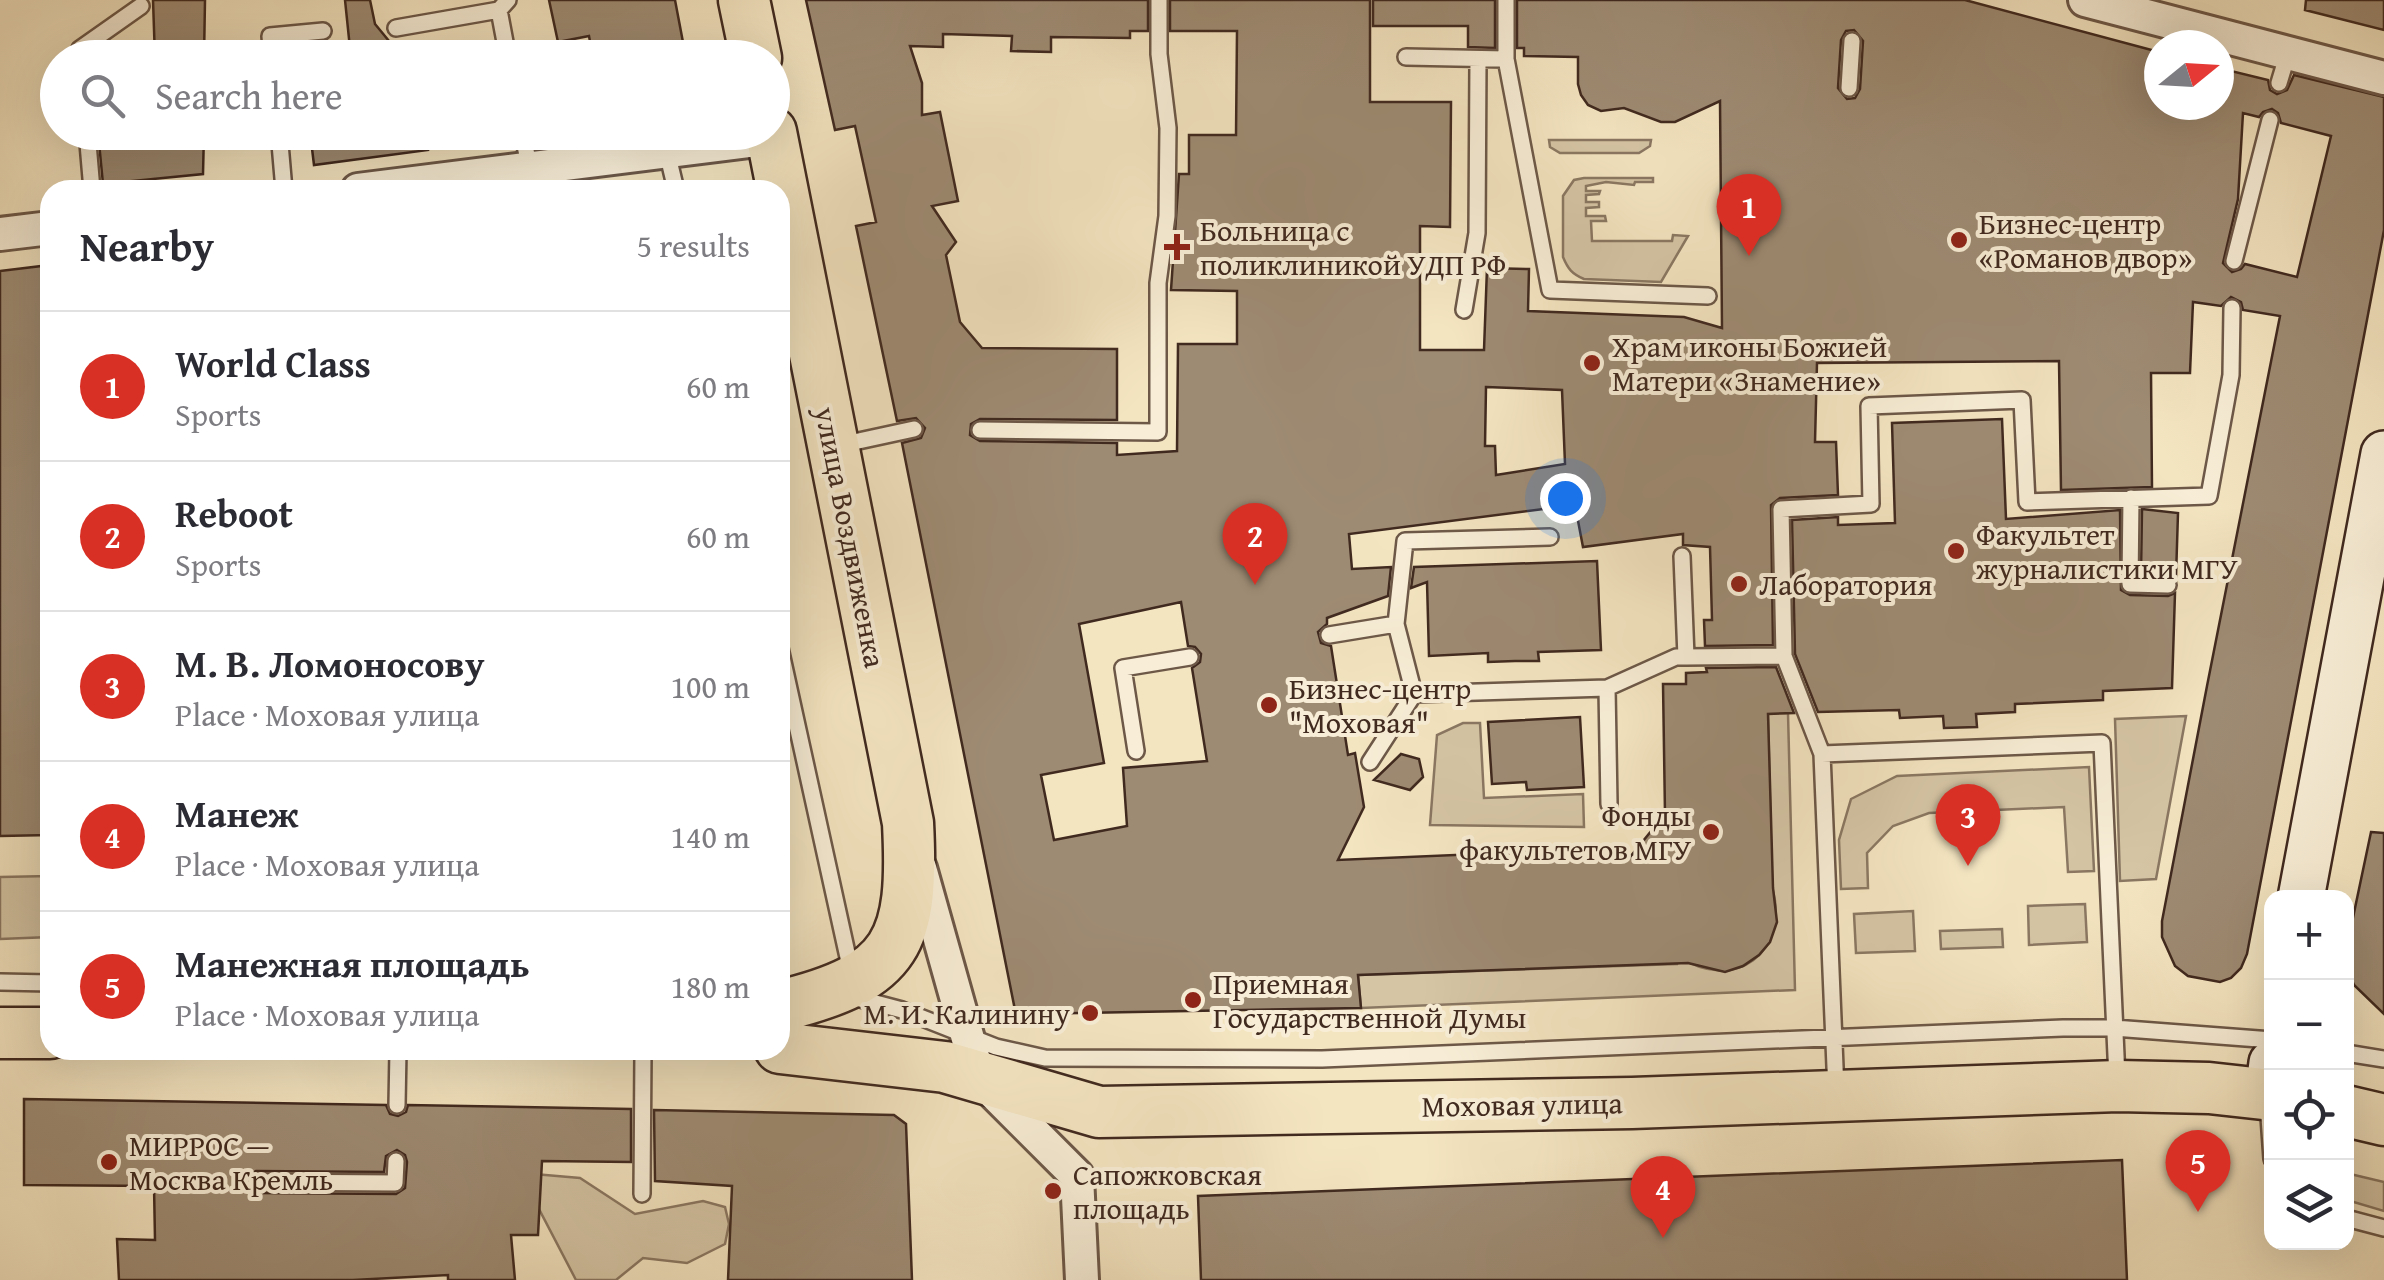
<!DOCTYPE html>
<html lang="en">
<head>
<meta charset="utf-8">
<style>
  :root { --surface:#fff; --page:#f7f7f7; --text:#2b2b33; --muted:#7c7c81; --line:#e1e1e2; --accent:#d93025 }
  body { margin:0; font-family:"Gentium Book Plus",serif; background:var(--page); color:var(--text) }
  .controls { position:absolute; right:30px; bottom:30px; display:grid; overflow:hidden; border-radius:20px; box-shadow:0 10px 40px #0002 }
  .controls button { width:90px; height:90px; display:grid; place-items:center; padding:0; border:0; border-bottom:2px solid var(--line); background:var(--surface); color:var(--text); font:50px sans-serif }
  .compass { position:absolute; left:2144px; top:30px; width:90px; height:90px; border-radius:50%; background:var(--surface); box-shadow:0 10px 40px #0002; rotate:72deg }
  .you { position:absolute; left:1565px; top:498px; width:35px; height:35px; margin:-25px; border:8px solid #fff; border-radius:50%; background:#1a73e8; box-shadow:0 0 0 15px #1a73e833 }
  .badge { display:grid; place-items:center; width:65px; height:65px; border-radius:50%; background:var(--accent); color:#fff; font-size:32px; font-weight:700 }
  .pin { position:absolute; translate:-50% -82px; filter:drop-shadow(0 2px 5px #0008) }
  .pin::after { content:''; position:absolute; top:52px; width:35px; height:30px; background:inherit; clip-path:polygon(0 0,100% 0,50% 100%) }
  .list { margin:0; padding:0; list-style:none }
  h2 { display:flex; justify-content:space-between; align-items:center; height:130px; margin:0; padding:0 40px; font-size:42px }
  h2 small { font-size:32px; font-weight:400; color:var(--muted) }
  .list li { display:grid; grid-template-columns:65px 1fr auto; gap:30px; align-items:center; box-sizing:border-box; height:150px; padding:0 40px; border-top:2px solid var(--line) }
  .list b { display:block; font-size:38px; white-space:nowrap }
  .list p { margin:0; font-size:32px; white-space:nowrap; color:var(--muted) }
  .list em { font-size:32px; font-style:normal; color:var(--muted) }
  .icon { flex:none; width:55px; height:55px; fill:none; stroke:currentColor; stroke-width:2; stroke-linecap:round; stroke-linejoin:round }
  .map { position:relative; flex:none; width:2384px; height:1280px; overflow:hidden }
  .search { position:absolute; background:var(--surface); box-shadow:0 10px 40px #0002; left:40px; top:40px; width:750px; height:110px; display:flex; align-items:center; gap:25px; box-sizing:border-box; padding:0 35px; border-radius:55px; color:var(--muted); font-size:38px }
  .panel { position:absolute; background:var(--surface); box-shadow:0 10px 40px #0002; left:40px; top:180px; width:750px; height:880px; border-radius:30px }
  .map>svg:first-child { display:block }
  .green { fill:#d5c5a5; stroke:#8a7762; stroke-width:2.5 }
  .building { fill:#9e8b73; stroke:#40291f; stroke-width:2.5; fill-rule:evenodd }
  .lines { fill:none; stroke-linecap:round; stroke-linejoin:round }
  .lane-casing { stroke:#6d5848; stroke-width:20 }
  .street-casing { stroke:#6d5848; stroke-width:38 }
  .secondary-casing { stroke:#40291f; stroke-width:50 }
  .primary-casing { stroke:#40291f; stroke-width:55 }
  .lane { stroke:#f8eed7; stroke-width:15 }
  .street { stroke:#f8eed7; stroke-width:32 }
  .secondary { stroke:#f8eed7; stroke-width:45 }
  .primary { stroke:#f4e5c1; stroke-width:50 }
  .poi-dot { fill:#8f2418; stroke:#f8eed7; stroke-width:4 }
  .labels { text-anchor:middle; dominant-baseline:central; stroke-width:8; stroke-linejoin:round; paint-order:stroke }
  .poi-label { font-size:30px; fill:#40291f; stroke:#f8eed7; text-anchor:start }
  .street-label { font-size:30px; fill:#40291f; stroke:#f8eed7 }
</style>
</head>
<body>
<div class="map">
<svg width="2384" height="1280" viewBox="0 0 2384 1280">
  <rect width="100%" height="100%" fill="#f4e5c1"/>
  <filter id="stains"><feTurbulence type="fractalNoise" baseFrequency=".002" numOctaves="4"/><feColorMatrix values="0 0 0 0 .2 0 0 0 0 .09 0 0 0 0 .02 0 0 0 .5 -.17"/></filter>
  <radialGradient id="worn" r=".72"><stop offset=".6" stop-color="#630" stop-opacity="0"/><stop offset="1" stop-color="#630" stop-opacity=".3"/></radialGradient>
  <!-- green -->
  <path class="green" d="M1549,140H1651L1650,146L1639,153H1560L1550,147Z
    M1584,178H1653V182H1635L1634,185L1606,182L1586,186V191H1600L1599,194L1586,195V202H1599V207L1586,208V216H1605L1606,221H1591L1592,241H1672L1673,235L1688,236L1661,282L1584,279C1572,274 1568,269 1563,257V196L1574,180Z
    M1768,713H1788L1795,990L1361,1008L1358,975L1677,964L1678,956C1734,994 1791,952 1772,887Z
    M2186,716L2156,879L2120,881L2115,719Z
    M1463,723H1480L1484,798L1583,794L1584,827L1430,825L1437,735Z
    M2089,767L2094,871L2068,872L2064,807L1929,813L1893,826L1867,853L1868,888L1841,889L1839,840L1851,799L1897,776Z
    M50,876V937L0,939V877Z
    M2085,904L2087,942L2029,945L2028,906Z
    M1913,911L1915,951L1856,953L1854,914Z
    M2002,929L2003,947L1941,949L1940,931Z
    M2346,1173L2384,1182V1211L2347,1200Z
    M534,1174L580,1178L635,1214L703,1201L725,1207L729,1224L725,1244L687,1263L643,1258L616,1280H576L539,1209Z"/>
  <!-- building -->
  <path class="building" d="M153,0H205L204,58H155Z
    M345,0H370L375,24L403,58H351Z
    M549,0H675L686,58H593L589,36L558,42Z
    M806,0H1148V31H1130V38L1051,37V52L1011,51L1012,36L943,34V47L910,46L922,83V115L940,112L958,201L932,206L956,242L946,255L960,322L982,348L1117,349V420L980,419L971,424L970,435L980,441L1117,443V455L1177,451L1178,344H1237V291L1171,290L1179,174H1189V135H1236L1237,31H1170V0H1370V102H1451L1450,227L1420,226V350H1484L1487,268L1529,269L1528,311L1684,317L1722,328L1720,101L1675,122H1661L1624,108L1601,111L1588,105L1581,95L1578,84V57L1524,56V48H1517V0H1965L2159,52V105H2219V68L2268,80L2270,90L2277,94L2287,90L2294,75L2384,97V230L2247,954L2241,968L2231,978L2220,982L2188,976L2175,966L2162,937V921L2207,686L2280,316L2243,310L2241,302L2231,297L2221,306L2193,302L2190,373H2151L2152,487L2061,490L2059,361L1817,363L1815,442H1836L1838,495L1780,498L1771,505L1773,645L1705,646L1704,620H1712L1710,547L1683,545V534L1583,547L1575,505L1349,534L1352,569L1391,567L1388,596L1327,618V624L1318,632L1321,643L1331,646L1348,755L1355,753L1364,807L1338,860L1574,850L1575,859L1630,857L1665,814L1663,684H1686V673L1707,672L1706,668L1776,667L1794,713L1768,714L1773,888L1777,922L1770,942L1759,955L1743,966L1725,972L1688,963L1358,975L1361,1008L1025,1014L1015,1010L902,443L921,438L925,428L916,418L897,421L856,226L876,222L855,126L835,130ZM1854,30L1863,41L1860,89L1855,98L1847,99L1838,88L1841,40L1846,31ZM2272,109L2278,113L2281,123L2331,136L2297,277L2245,264L2241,269L2232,272L2223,263L2238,199L2243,113L2259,117L2263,112ZM1486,387L1562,390L1565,464L1496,475L1495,446H1485ZM1181,602L1188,646L1195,647L1201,654L1200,662L1192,668L1207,761L1123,768L1127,826L1054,840L1041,775L1104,763L1079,624Z
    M1373,0H1495V48L1468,47V26H1373Z
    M2306,0H2384V30L2305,10Z
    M98,132H204L203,174L103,184Z
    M310,132H427L428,150L314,165Z
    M50,265V835L0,836V271Z
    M2002,419L2006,519L2120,510L2121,590L2130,595L2168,596L2175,593L2172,688L2103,691V700L2015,704V712L1976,714L1977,727L1944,728L1943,716L1900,718L1899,710L1818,712L1795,654L1792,520L1838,517V525L1895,523L1892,423Z
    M2142,509L2178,513L2176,577L2168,574L2141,573Z
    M1597,561L1601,650L1538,652L1539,661H1515L1488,662V653L1429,656L1427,582L1411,588L1414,567Z
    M1580,717L1584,787L1527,790L1526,782L1492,784L1488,722Z
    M1401,754L1419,759L1423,777L1410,790L1374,780Z
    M2371,832L2384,833V1014L2354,985L2346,967L2347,946Z
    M24,1099L386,1105L390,1114L398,1116L406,1112L408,1105L631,1109V1162L542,1161L538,1235H511L515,1280H448V1275L353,1280H119L117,1239L155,1240L154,1186L24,1185ZM397,1150L405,1155L407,1162L405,1188L396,1194L256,1193L250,1191L245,1183L247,1176L256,1171L384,1172L386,1156Z
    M654,1110L894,1115L906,1124L912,1280H728L732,1186L655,1181Z
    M2122,1160L2127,1280H1201L1198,1196Z"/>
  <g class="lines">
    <!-- lane casing -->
    <g class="lane-casing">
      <path id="lane" d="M508,0L499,10L508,58
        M1506,0V59L1550,290L1708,296
        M396,28L499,10
        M1406,57L1506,59
        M81,58L80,49L141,6
        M272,58L270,36L323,31
        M2279,83L2288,53
        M1849,88L1852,41
        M87,132L92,190
        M279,132L284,190
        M522,132L530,169
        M667,152L676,190
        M2234,261L2270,120
        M1464,310L1477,233L1478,59
        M980,430L1158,432V283L1167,216L1168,128L1159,54V0
        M840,445L914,429
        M2131,498L2130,584L2168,585
        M1682,556L1686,657L1784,656
        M1396,624L1405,541L1550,537
        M1329,635L1396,624L1414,694L1607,688
        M780,648L851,971
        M1136,751L1123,668L1190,657
        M1822,754L2102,743L2117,1078
        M1370,762L1414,694
        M1609,804L1607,688L1676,657H1686
        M0,982L50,983
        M849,996L902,1010L996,1047L1045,1058L1322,1059L2063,1028H2114L2272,1040
        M2346,1053L2384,1059
        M1836,1091L1822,754L1784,656L1781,509L1871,504L1869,406L2022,400L2027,502L2209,496L2231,375L2232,308
        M2268,1103L2272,1159
        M397,1105L398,1050
        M256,1182L395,1183L396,1161
        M642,1194L643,1050
        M2346,1218L2384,1228"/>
    </g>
    <!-- street casing -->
    <g class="street-casing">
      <path id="street" d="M2085,0L2384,78
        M358,190L772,138
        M0,234L50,228
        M920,868L979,1078L1077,1176L1082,1280"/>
    </g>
    <!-- secondary casing -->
    <g class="secondary-casing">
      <path id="secondary" d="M2301,898L2384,454
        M2268,1094L2272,1063"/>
    </g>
    <!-- primary casing -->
    <g class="primary-casing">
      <path id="primary" d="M744,0L756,58
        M771,132L908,823C914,941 900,977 780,1006
        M0,1033H50
        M780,1048L945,1067L1099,1112L1632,1103L2118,1086L2209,1088L2272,1095
        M2346,1111L2384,1120"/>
    </g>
    <!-- lane -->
    <use href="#lane" class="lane"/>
    <!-- street -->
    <use href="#street" class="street"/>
    <!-- secondary -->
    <use href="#secondary" class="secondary"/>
    <!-- primary -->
    <use href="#primary" class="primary"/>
  </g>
  <!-- markers -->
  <g class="poi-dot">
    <circle cx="1959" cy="240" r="10"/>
    <path d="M1172 232h10v10h10v10h-10v10h-10v-10h-10v-10h10z"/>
    <circle cx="1592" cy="363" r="10"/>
    <circle cx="1956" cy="551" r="10"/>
    <circle cx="1739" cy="584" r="10"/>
    <circle cx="1269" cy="705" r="10"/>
    <circle cx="1711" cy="832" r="10"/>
    <circle cx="1193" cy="1000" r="10"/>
    <circle cx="1090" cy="1013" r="10"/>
    <circle cx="109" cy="1162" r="10"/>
    <circle cx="1053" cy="1191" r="10"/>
  </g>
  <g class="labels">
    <!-- poi labels -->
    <g class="poi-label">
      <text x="1979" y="223">Бизнес-центр<tspan x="1979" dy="34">«Романов двор»</tspan></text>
      <text x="1200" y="230">Больница с<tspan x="1200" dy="34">поликлиникой УДП РФ</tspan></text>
      <text x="1612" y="346">Храм иконы Божией<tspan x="1612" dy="34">Матери «Знамение»</tspan></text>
      <text x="1976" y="534">Факультет<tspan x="1976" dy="34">журналистики МГУ</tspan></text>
      <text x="1759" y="584">Лаборатория</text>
      <text x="1289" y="688">Бизнес-центр<tspan x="1289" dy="34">"Моховая"</tspan></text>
      <text x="1691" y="815" text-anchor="end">Фонды<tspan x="1691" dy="34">факультетов МГУ</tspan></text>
      <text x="1213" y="983">Приемная<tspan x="1213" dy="34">Государственной Думы</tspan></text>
      <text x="1070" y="1013" text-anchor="end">М. И. Калинину</text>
      <text x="129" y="1145">МИРРОС —<tspan x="129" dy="34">Москва Кремль</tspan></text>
      <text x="1073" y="1174">Сапожковская<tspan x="1073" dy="34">площадь</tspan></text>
    </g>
    <!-- street labels -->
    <g class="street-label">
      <text transform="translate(851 537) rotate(79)">улица Воздвиженка</text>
      <text transform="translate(1522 1104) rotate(-1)">Моховая улица</text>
    </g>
  </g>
  <rect width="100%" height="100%" filter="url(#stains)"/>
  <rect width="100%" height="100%" fill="url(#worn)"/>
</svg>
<div class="controls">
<button>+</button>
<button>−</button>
<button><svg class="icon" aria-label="locate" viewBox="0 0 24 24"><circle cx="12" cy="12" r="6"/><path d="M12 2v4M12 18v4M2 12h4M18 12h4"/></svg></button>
<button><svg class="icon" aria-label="layers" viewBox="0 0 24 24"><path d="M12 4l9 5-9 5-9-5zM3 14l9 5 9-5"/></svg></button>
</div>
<svg class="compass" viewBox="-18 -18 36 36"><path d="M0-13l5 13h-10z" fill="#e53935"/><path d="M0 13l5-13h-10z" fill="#7c7c81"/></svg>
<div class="you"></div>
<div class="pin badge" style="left:1749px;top:256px">1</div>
<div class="pin badge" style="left:1255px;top:585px">2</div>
<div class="pin badge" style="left:1968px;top:866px">3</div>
<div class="pin badge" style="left:1663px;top:1238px">4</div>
<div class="pin badge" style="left:2198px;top:1212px">5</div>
<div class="search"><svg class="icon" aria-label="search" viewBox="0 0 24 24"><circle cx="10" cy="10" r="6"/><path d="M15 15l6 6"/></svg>Search here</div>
<section class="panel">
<h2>Nearby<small>5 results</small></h2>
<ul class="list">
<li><span class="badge">1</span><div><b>World Class</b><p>Sports</p></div><em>60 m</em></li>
<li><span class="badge">2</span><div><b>Reboot</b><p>Sports</p></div><em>60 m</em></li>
<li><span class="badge">3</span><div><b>М. В. Ломоносову</b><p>Place · Моховая улица</p></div><em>100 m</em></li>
<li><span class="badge">4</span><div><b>Манеж</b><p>Place · Моховая улица</p></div><em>140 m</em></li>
<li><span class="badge">5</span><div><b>Манежная площадь</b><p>Place · Моховая улица</p></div><em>180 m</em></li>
</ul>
</section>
</div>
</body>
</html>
